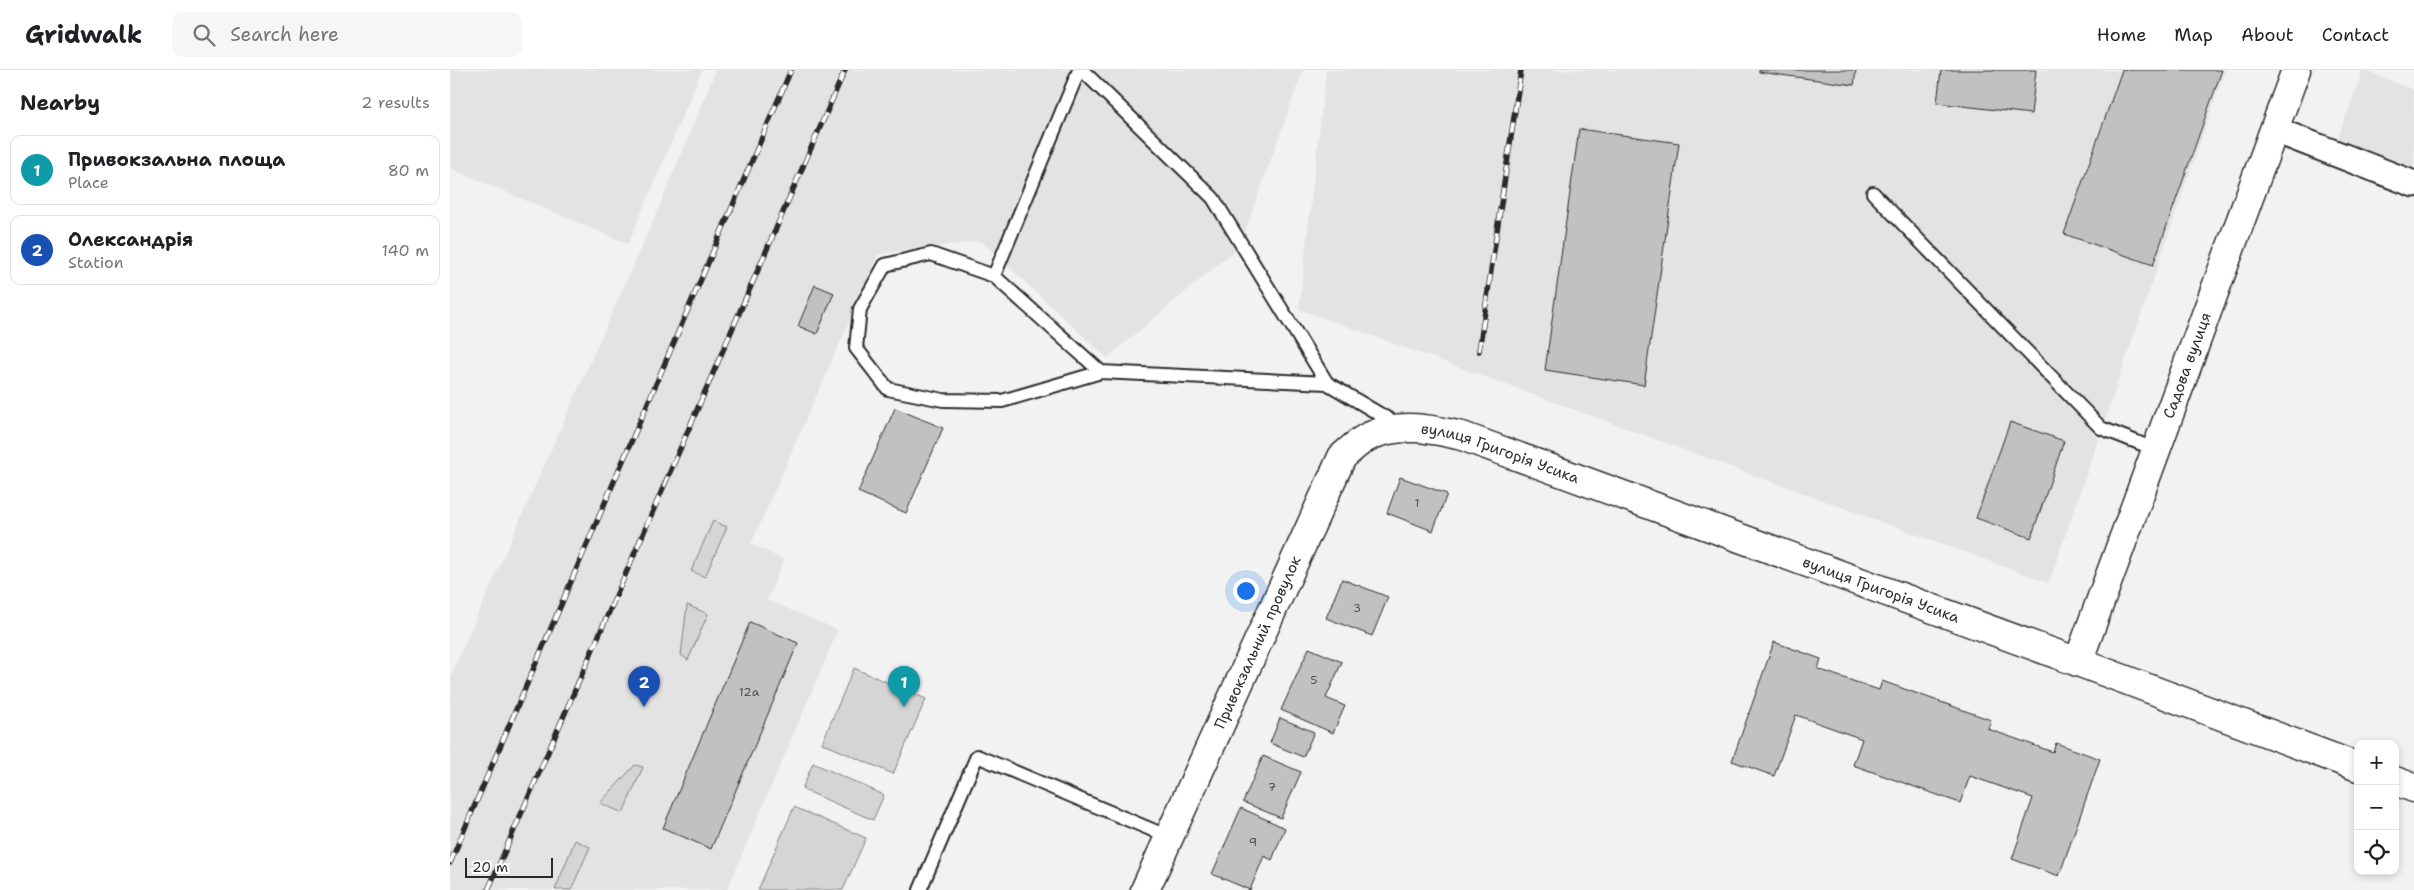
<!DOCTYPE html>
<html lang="en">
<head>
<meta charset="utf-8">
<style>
  :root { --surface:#fff; --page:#f6f6f6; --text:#202124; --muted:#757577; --line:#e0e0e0; --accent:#1f6fb2 }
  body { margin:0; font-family:"Shantell Sans",sans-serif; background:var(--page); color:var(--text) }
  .controls { position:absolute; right:15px; bottom:15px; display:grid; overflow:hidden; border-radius:10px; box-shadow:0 2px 8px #0003 }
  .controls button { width:45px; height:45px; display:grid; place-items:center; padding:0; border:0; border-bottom:1px solid var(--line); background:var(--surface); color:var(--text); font:25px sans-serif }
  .scale { position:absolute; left:15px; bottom:12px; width:88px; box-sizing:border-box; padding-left:5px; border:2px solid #2b2b2b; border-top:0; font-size:14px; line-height:18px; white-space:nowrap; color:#2b2b2b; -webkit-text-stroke:4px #fff; paint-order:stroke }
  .you { position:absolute; left:795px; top:520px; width:18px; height:18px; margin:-12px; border:4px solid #fff; border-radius:50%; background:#1a73e8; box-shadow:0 0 0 8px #1a73e833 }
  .badge { display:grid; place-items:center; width:32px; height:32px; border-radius:50%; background:var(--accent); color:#fff; font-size:16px; font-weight:700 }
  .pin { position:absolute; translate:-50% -41px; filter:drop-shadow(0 1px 2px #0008) }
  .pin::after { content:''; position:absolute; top:26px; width:18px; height:15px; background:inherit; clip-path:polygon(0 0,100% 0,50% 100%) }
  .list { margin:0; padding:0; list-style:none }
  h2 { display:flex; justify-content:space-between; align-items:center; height:65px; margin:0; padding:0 20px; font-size:21px }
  h2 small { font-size:16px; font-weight:400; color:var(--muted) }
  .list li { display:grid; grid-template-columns:32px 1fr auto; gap:15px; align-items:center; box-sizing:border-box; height:70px; margin:0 10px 10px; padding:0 10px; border:1px solid var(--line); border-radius:10px }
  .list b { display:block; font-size:19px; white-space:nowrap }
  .list p { margin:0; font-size:16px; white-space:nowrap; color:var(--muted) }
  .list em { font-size:16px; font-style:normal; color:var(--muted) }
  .icon { flex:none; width:28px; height:28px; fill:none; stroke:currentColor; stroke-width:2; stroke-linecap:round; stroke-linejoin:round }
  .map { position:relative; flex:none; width:1964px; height:820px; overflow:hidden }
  header { display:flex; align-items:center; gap:30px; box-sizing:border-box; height:70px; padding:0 25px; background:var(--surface); border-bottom:1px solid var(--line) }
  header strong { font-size:24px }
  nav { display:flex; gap:28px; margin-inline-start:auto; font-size:18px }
  .search { width:350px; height:45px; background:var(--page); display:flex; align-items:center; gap:12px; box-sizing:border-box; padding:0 18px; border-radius:10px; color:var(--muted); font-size:19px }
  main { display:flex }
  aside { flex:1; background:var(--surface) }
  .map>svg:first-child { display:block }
  .built { fill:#e3e3e3 }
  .green { fill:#d5d5d5; stroke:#808080 }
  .building { fill:#c1c1c1; stroke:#2b2b2b }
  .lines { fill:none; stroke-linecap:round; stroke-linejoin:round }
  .service-casing { stroke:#2b2b2b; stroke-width:16 }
  .minor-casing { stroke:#2b2b2b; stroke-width:29 }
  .tertiary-casing { stroke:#2b2b2b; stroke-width:31 }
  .service { stroke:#fff; stroke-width:12 }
  .minor { stroke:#fff; stroke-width:25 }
  .tertiary { stroke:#fff; stroke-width:28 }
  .rail-casing { stroke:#2b2b2b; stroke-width:5.5 }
  .rail { stroke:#fff; stroke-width:4; stroke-dasharray:11; stroke-linecap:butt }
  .labels { text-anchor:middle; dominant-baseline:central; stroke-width:4.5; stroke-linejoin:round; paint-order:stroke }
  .number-label { font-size:12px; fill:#505050 }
  .street-label { font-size:15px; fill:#2b2b2b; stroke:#fff }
</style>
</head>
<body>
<header>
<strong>Gridwalk</strong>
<div class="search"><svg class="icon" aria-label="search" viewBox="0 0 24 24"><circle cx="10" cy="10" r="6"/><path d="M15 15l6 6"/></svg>Search here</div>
<nav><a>Home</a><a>Map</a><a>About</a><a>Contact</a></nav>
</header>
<main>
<aside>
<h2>Nearby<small>2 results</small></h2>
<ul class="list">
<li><span class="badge" style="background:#0f9aa8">1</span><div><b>Привокзальна площа</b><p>Place</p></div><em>80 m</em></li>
<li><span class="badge" style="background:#1a4fb4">2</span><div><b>Олександрія</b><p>Station</p></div><em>140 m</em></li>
</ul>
</aside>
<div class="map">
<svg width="1964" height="820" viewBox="0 0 1964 820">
  <rect width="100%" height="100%" fill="#f2f2f2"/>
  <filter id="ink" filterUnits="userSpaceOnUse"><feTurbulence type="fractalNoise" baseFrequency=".02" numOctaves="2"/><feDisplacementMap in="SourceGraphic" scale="10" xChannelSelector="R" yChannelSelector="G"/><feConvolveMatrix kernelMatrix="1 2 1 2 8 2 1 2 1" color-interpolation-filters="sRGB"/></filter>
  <g filter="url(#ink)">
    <!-- built -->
    <path class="built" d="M0,0H252L178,174L0,98Z
      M266,0H853L790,176L657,288L531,171L429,184L301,474L334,490L317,530L388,560L277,820H0V607L207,142Z
      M876,0H1775L1599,513L849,239Z
      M1913,0L1964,20V102L1886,73Z"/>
    <!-- green -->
    <path class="green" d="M263,451L277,457L255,507L241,501Z
      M237,535L258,544L238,590L231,585Z
      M404,598L476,629L443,704L372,673Z
      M363,693L434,725L423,750L352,719Z
      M185,695L193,697L173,743L150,733Z
      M344,737L416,768L393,820H308Z
      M125,770L140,777L121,820H105Z"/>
    <!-- building -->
    <path class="building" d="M1309,0H1406L1404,15L1309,2Z
      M1491,0H1586L1581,44L1487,33Z
      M1672,0H1772L1703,195L1614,164Z
      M1129,59L1229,73L1194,315L1095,300Z
      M365,215L384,223L367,264L348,256Z
      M445,338L493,358L456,443L408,422Z
      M1560,352L1614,371L1581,468L1526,448Z
      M950,407L997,424L983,461L937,443Z
      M892,509L938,527L922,566L876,548Z
      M300,552L348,573L261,779L213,758Z
      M1324,572L1371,589L1368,599L1429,620L1432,611L1541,650L1538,659L1603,682L1606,673L1650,689L1609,806L1562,789L1583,728L1520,706L1510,733L1403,695L1412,669L1346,645L1324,706L1282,691Z
      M859,578L892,592L876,628L895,636L883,663L831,640Z
      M830,648L864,662L853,687L820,673Z
      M813,686L851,702L831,748L793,732Z
      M791,738L835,758L822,790L814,786L800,820L762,804Z"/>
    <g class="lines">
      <!-- service casing -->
      <g class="service-casing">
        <path id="service" d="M632,0L763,128L877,313
          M1423,123L1651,358L1707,380
          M544,206L629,0
          M651,302L544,206L481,184L435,195L410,239L406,278L438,319L493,330L552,331L651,302L877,313L948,355
          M470,820L527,686L719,767"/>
      </g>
      <!-- minor casing -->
      <g class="minor-casing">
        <path id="minor" d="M1825,60L1964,114"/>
      </g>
      <!-- tertiary casing -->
      <g class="tertiary-casing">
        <g id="tertiary">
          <path id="s1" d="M1628,592L1846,0"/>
          <path d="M1945,711L1964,718"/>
          <path id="s2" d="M695,820L892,387C900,380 910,370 920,366C949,352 982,359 1012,366L1628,592L1908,697"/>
        </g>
      </g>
      <!-- service -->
      <use href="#service" class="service"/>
      <!-- minor -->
      <use href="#minor" class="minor"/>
      <!-- tertiary -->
      <use href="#tertiary" class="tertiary"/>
      <!-- rail casing -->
      <g class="rail-casing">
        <path id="rail" d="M1029,281L1071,0
          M0,793L341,0
          M38,820L395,0"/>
      </g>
      <!-- rail -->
      <use href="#rail" class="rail"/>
    </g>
  </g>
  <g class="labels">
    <!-- number labels -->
    <g class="number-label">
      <text x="967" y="433">1</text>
      <text x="907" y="538">3</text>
      <text x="864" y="610">5</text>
      <text x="299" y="622">12а</text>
      <text x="822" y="717">7</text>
      <text x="803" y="772">9</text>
    </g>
    <!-- street labels -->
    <g class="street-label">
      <text stroke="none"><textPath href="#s1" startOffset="316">Садова вулиця</textPath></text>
      <text stroke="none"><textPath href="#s2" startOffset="646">вулиця Григорія Усика</textPath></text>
      <text stroke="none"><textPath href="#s2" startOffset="1051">вулиця Григорія Усика</textPath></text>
      <text stroke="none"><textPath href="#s2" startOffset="272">Привокзальний провулок</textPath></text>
    </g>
  </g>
</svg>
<div class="controls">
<button>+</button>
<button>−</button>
<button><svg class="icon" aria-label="locate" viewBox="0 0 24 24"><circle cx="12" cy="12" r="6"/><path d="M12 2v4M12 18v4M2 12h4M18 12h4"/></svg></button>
</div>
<div class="scale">20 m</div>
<div class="you"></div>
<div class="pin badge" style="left:454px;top:637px;background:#0f9aa8">1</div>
<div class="pin badge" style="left:194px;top:637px;background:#1a4fb4">2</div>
</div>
</main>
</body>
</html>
